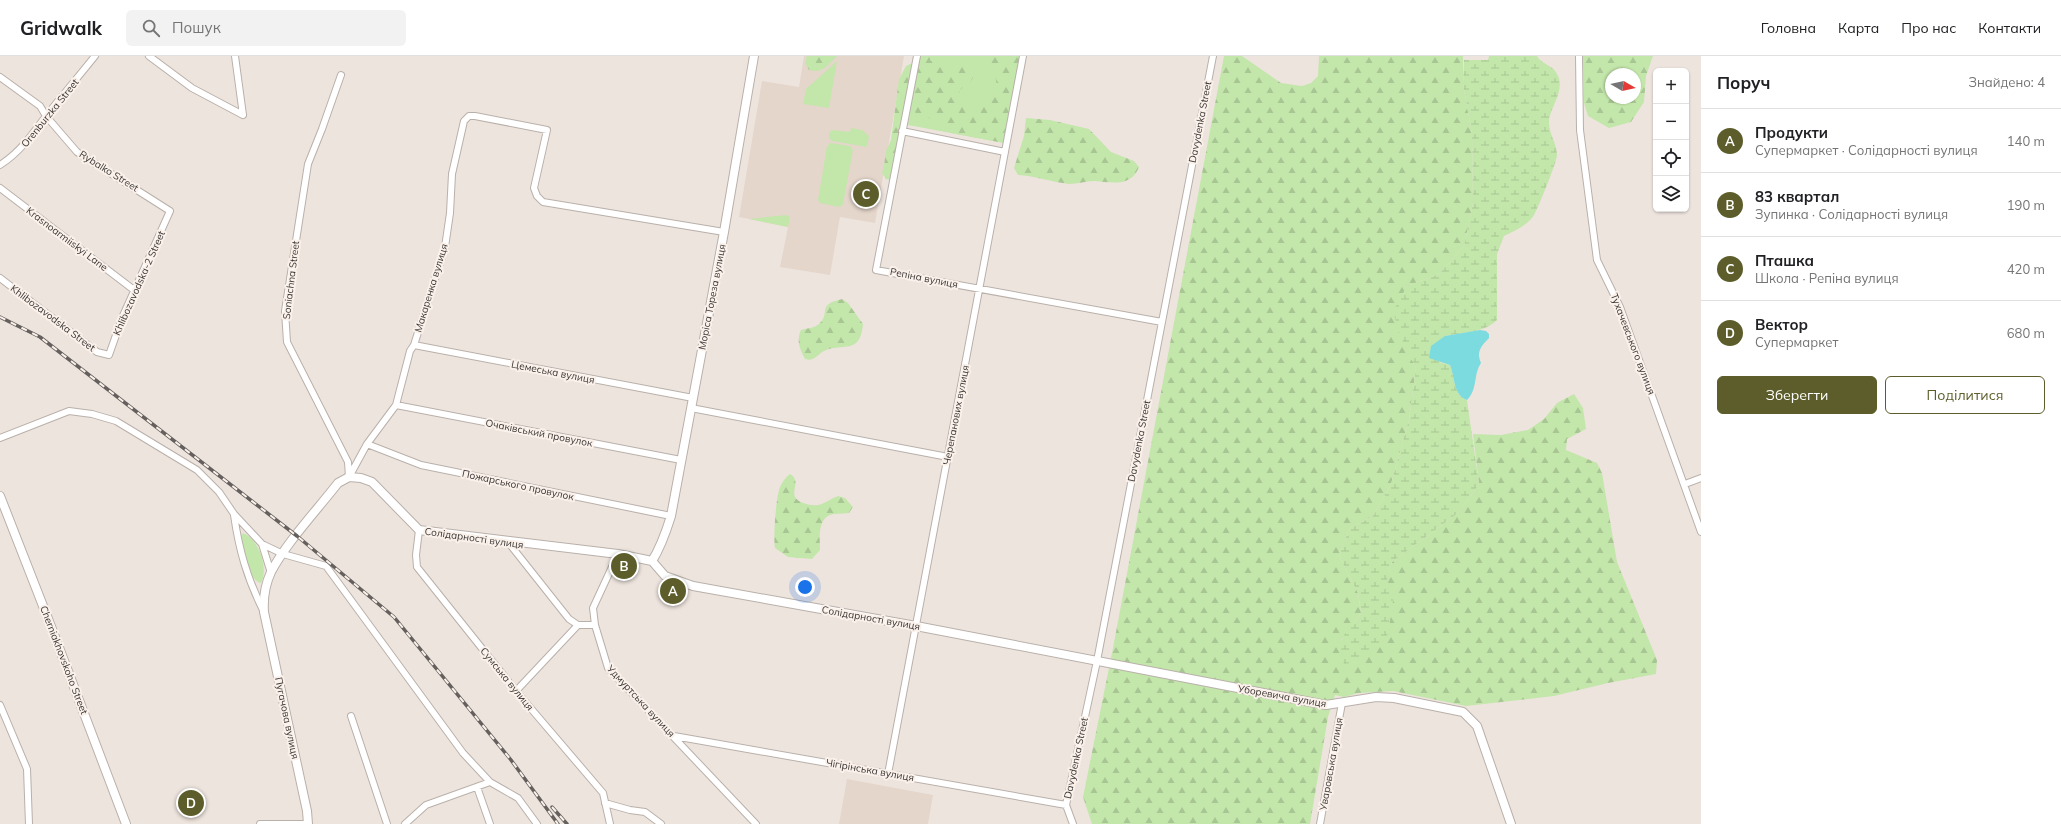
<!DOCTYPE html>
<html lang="uk">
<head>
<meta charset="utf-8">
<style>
  :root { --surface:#fff; --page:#f2f2f2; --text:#202124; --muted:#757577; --line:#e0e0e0; --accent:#5c5d2a }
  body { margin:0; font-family:Mulish,sans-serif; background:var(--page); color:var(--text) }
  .controls { position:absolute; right:12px; top:12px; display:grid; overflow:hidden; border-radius:6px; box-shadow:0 1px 3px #0004 }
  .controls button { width:36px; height:36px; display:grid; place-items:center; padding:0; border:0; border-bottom:1px solid var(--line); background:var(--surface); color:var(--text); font:20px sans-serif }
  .compass { position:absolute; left:1605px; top:12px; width:36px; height:36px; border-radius:50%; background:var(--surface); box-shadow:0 1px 3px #0004; rotate:99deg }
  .you { position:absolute; left:805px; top:531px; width:14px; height:14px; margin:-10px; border:3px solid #fff; border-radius:50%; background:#1a73e8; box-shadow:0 0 0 6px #1a73e833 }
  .badge { display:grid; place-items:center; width:26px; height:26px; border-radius:50%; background:var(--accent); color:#fff; font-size:13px; font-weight:700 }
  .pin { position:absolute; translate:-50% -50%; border:2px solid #fff; box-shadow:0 1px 4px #0006 }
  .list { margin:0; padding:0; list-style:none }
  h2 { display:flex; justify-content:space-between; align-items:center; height:52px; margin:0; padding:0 16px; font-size:17px }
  h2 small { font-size:13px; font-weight:400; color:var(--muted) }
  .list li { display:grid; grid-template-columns:26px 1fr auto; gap:12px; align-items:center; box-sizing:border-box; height:64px; padding:0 16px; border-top:1px solid var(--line) }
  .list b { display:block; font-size:15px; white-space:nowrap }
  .list p { margin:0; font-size:13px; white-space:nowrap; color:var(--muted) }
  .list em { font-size:13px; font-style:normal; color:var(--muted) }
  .actions { display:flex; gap:8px; padding:12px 16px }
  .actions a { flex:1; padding:9px 0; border:1px solid var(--accent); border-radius:6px; text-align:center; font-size:14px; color:var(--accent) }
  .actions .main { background:var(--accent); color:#fff }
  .icon { flex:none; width:22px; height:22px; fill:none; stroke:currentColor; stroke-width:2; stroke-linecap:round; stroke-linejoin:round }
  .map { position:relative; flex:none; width:1701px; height:768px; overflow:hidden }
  header { display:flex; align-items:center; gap:24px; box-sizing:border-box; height:56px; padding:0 20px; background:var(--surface); border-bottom:1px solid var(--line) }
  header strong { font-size:19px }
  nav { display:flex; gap:22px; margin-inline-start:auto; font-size:14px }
  .search { width:280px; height:36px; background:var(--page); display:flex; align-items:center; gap:10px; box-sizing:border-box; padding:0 14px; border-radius:6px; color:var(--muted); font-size:15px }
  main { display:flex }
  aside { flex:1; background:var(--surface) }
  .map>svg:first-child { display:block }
  .built { fill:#e5d6cb }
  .grass { fill:#c3e6aa }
  .forest { fill:url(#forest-firs); fill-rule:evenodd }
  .wetland { fill:url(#wetland-marsh) }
  .water { fill:#7bdbdf }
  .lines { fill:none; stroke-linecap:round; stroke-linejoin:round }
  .minor-casing { stroke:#b9b0aa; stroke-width:8 }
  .tertiary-casing { stroke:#b9b0aa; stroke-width:10 }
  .minor { stroke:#fff; stroke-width:6 }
  .tertiary { stroke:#fff; stroke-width:8 }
  .rail-casing { stroke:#65605d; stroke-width:3.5 }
  .rail { stroke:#fbf1eb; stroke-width:2; stroke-dasharray:6; stroke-linecap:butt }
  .labels { text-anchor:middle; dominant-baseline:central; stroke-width:4; stroke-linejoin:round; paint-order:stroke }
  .street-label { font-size:10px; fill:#393533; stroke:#fbf1eb }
</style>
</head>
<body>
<header>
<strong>Gridwalk</strong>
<div class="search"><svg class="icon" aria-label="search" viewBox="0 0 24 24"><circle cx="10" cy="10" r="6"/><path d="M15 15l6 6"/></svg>Пошук</div>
<nav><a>Головна</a><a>Карта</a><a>Про нас</a><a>Контакти</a></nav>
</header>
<main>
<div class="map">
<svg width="1701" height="768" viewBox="0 0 1701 768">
  <defs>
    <pattern id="forest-firs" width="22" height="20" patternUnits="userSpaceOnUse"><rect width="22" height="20" fill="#c3e6aa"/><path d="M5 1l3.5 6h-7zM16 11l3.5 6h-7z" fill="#a8c693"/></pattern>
    <pattern id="wetland-marsh" width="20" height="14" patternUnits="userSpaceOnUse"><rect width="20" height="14" fill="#c3e6aa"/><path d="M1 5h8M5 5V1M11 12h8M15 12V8" fill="none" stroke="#a8c693"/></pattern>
  </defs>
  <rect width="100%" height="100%" fill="#eee4de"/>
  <!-- built -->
  <path class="built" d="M804,0H904L875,167L840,161L830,219L780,211L788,171L739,161L762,25L799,31Z
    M847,723L933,739L928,768H839Z"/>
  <!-- grass -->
  <path class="grass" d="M921,0H1020L1004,87L908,69Z
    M837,5L829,52L803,48L806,33Z
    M851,72L862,74L869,80L867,91L832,85L829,82V77L832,74L850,76Z
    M830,87L850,90L853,94L843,148L840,151L820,147L818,144L827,90Z
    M786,159L790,161L788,171L749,163Z
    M243,477C259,483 269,513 261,527C248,525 243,491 241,480Z"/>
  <!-- forest -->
  <path class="forest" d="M807,0H837C828,9 823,18 809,14L805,7Z
    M922,0H931L930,4C937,8 947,15 955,13C962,12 965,9 972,10L973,22C964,36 954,28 962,50C976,53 999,38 996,23C995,17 989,11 987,6L988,2L991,0H1020L1004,87L951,77L941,69L924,59L913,56C885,70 912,107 890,124L886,123L882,117L884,110L886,95L891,84L899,23L906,10L917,5Z
    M1224,0H1242L1281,27L1302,30L1311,27L1318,20L1319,0H1463V28L1472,78L1473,147L1464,190L1439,218L1407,230L1401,279L1416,313L1409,363L1391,428L1373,460L1349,473L1339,500L1358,537L1361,557L1342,583L1344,607L1359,606L1392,506L1458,457L1479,428L1473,378L1501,379L1528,374L1544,363L1557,347L1574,338L1583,352L1586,373L1567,383L1566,394L1597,407L1602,417L1617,506L1657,604L1656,618L1608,627L1554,640L1466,650L1393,635L1359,637L1344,641L1335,639L1328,661L1310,768H1092L1083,741L1113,592Z
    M1583,0H1653L1646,20L1644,46L1631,66L1609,72L1588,60L1584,47ZM1611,18H1635V42H1611Z
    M1026,62L1050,64L1089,73L1111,96L1134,105L1139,111C1131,132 1111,126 1094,125C1086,125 1078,128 1069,128C1052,126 1035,120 1018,119L1014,112L1024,80Z
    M842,243L848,247L863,268C860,300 843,286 824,295C817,299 814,306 805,303C800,293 796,285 801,274C808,272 815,272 820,267C831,256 816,249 842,243Z
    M790,418L793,420C799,428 792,433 795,441C798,447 811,450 818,449C824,448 832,442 838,440L845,442L853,451L849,457C843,458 835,457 830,459C817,464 820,484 820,494L812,503L788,501L775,492C773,481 776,441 780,431C782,426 786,421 790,418Z"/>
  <!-- wetland -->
  <path class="wetland" d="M1489,0H1537C1541,8 1553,9 1557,18C1566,33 1551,50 1549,64C1548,77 1557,87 1557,99C1557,106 1538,152 1534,159C1528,169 1515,175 1504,180L1497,198V264C1484,277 1463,276 1445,280L1439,306L1450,309C1455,321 1453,339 1467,344L1479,428L1458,457L1392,506L1387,524L1394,538L1388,578L1378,591L1359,606L1344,608C1336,579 1346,579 1361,557L1358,537L1339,500L1349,473L1373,460L1391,428L1409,363L1416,313L1400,279L1393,255L1407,230L1439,218L1464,190L1473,147L1472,78L1463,28L1464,4H1488Z"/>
  <!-- water -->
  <path class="water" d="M1480,274L1486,275L1489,278V282C1481,290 1476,296 1481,307C1473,319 1478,333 1467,344C1453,339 1455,321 1450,309L1429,302L1431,290L1445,280Z"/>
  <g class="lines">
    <!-- minor casing -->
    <g class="minor-casing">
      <path id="minor" d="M149,0L192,32L243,59
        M235,0L243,59
        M917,0L876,214L1162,266
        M1579,0L1580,74L1597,204L1620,251L1701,476
        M341,19L322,73L308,108L285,255L287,286L348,406L349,421
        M0,21L40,50L46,60L77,96L170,155L122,262L109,299L97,296L0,222
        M902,75L1005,96
        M0,109C20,96 32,79 46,60C62,40 79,20 95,0
        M0,132L134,234
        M414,289L693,342
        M396,349L681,404
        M691,352L948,401
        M0,382L69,355L92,358L116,365L197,414L219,436L234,458L262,488L283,498L326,510L463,697L490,726L518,742L537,768
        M367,388L421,409L671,460
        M349,421L367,388L396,349L410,295L414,289L445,191L450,157L452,118L464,65L469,60H475L547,74L534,132L537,140L543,146L724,176
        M1685,428L1701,422
        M234,459C239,494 247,522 263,554
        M419,474L416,499L417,511L516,635L603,737L610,768
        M508,486L569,563L578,569H595
        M262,488L271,517
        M618,498L593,552L595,569L608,612L756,768
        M516,635L578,569
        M0,649L27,713L29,768
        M351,660L387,768
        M674,680L1066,749
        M888,718L1023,0
        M477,731L490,768
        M605,747L630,754L645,756L661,768
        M260,768H308
        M405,768L426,749L490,726
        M1073,768L1066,749L1097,605L1213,0
        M1320,768L1342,647"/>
    </g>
    <!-- tertiary casing -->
    <g class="tertiary-casing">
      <path id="tertiary" d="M0,440L52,573L126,768
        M652,505L665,520L693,530L916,570L1326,649L1376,641L1394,642L1463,656L1477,670L1511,768
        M308,768L307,755L264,556C263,542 265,529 271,516C286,487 317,454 338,427L349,421L361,422L372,426L419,474L618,498L652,505C661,491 666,476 671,460L724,176L754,0"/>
    </g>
    <!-- minor -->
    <use href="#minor" class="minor"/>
    <!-- tertiary -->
    <use href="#tertiary" class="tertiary"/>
    <!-- rail casing -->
    <g class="rail-casing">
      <path id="rail" d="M0,261L40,281L297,480L394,561L511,704L558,768
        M552,751L567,768"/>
    </g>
    <!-- rail -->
    <use href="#rail" class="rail"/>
  </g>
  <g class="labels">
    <!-- street labels -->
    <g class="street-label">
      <text transform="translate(50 57) rotate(-51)">Orenburzka Street</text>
      <text transform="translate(1200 66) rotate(-79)">Davydenka Street</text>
      <text transform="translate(109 115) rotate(32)">Rybalko Street</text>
      <text transform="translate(67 183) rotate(37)">Krasnoarmiiskyi Lane</text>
      <text transform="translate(924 222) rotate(11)">Репiна вулиця</text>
      <text transform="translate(291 224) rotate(-83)">Soniachna Street</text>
      <text transform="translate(139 227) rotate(-66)">Khlibozavodska-2 Street</text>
      <text transform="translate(431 232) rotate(-73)">Макаренка вулиця</text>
      <text transform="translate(712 241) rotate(-79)">Моріса Тореза вулиця</text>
      <text transform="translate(53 262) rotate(37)">Khlibozavodska Street</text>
      <text transform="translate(1633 288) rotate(69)">Тухачевського вулиця</text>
      <text transform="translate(553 316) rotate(11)">Цемеська вулиця</text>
      <text transform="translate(956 359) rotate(-79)">Черепанових вулиця</text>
      <text transform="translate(539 377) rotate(11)">Очакiвський провулок</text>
      <text transform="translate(1139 385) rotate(-79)">Davydenka Street</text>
      <text transform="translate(518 429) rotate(12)">Пожарського провулок</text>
      <text transform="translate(474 482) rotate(8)">Солідарності вулиця</text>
      <text transform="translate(871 562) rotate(10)">Солідарності вулиця</text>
      <text transform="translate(64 604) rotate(69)">Cherniakhovskoho Street</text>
      <text transform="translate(507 623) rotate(51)">Сумська вулиця</text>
      <text transform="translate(1282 640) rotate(10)">Уборевича вулиця</text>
      <text transform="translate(641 645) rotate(47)">Удмуртська вулиця</text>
      <text transform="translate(287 662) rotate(78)">Пугачова вулиця</text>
      <text transform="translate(1076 702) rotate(-78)">Davydenka Street</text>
      <text transform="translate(1331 708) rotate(-80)">Уваровська вулиця</text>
      <text transform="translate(870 714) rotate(10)">Чiгiрiнська вулиця</text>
    </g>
  </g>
</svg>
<div class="controls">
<button>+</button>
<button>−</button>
<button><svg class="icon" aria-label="locate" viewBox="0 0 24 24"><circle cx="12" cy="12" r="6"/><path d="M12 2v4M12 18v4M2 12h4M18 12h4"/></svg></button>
<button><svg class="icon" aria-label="layers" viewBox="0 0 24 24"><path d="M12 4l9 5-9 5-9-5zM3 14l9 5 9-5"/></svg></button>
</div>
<svg class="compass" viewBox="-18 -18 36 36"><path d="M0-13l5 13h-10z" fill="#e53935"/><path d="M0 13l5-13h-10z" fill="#757577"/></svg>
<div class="you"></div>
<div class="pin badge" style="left:673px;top:535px">A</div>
<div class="pin badge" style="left:624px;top:510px">B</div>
<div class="pin badge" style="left:866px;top:138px">C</div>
<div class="pin badge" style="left:191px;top:747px">D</div>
</div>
<aside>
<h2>Поруч<small>Знайдено: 4</small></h2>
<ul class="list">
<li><span class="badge">A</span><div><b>Продукти</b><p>Супермаркет · Солідарності вулиця</p></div><em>140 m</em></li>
<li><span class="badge">B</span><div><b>83 квартал</b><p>Зупинка · Солідарності вулиця</p></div><em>190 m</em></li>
<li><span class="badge">C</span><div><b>Пташка</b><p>Школа · Репiна вулиця</p></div><em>420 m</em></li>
<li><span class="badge">D</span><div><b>Вектор</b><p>Супермаркет</p></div><em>680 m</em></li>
</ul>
<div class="actions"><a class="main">Зберегти</a><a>Поділитися</a></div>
</aside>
</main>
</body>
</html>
